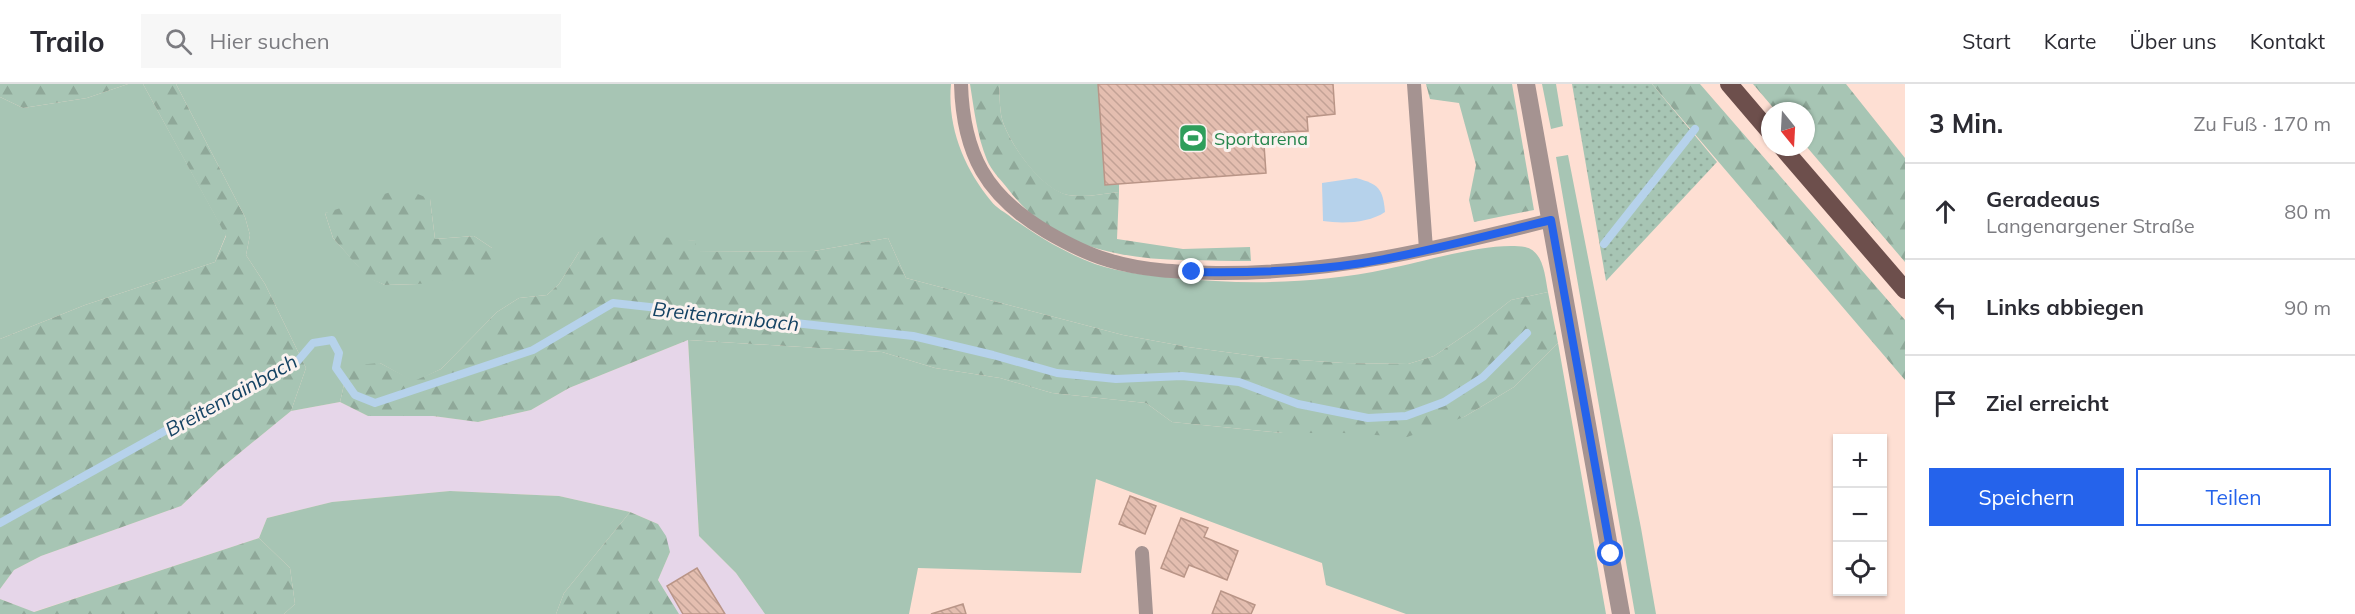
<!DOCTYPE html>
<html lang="de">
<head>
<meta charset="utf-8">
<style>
  :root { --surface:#fff; --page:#f7f7f7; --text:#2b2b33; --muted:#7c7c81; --line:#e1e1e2; --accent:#2563eb }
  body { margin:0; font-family:Mulish,sans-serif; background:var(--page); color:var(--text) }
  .controls { position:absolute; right:18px; bottom:18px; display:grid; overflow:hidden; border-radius:0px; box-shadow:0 2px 4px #0004 }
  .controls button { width:54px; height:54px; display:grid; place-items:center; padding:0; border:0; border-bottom:2px solid var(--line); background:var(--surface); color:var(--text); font:30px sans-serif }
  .compass { position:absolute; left:1761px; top:18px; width:54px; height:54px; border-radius:50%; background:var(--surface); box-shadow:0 2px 4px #0004; rotate:162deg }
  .stop { position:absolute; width:18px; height:18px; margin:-14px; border:4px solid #2563eb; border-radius:50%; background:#fff }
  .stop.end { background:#2563eb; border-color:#fff; box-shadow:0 2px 6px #0008 }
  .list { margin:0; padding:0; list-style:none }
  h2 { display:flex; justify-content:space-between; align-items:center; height:78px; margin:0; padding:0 24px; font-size:26px }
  h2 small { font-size:20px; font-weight:400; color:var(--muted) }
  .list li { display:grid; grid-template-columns:39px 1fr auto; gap:18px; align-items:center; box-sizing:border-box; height:96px; padding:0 24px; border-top:2px solid var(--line) }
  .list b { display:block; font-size:22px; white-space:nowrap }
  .list p { margin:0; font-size:20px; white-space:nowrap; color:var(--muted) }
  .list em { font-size:20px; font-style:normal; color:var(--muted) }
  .actions { display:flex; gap:12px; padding:18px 24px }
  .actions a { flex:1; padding:14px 0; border:2px solid var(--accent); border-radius:0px; text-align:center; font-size:21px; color:var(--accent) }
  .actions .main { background:var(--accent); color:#fff }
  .icon { flex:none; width:33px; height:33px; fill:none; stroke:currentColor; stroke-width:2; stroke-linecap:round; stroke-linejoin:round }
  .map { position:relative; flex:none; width:1905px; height:530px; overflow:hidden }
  header { display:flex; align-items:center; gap:36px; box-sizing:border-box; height:84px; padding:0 30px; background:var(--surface); border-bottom:2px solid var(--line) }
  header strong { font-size:28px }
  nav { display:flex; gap:33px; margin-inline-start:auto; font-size:21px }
  .search { width:420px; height:54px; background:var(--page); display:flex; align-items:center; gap:15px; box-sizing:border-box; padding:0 21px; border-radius:0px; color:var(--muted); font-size:22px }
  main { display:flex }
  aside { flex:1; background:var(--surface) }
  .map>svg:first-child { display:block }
  .industrial { fill:#e6d6e9 }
  .grass { fill:#a7c5b4; fill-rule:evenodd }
  .forest { fill:url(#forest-firs) }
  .garden { fill:url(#garden-dots) }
  .water { fill:#b6d2eb }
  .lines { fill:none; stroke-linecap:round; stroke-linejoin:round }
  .stream { stroke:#b6d2eb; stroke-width:8 }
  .building { fill:url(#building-back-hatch); stroke:#b99587; stroke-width:1.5 }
  .lane { stroke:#a59391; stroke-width:14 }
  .street { stroke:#a59391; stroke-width:18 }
  .primary { stroke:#6d4f4c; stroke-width:18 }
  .route { stroke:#2563eb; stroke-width:8 }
  .labels { text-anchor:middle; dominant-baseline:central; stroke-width:6; stroke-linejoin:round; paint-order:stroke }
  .leisure-label { font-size:18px; fill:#27864d; stroke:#faf2ef; text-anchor:start }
  .water-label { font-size:20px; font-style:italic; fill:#144263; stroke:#faf2ef }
</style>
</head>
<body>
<header>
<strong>Trailo</strong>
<div class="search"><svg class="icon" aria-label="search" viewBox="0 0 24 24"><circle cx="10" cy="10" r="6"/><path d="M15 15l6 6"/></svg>Hier suchen</div>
<nav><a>Start</a><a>Karte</a><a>Über uns</a><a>Kontakt</a></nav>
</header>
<main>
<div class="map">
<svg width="1905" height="530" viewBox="0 0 1905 530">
  <defs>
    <pattern id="forest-firs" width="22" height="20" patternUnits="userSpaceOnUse" patternTransform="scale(1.5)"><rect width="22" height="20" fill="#a7c5b4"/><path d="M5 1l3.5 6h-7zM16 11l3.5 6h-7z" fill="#8fa899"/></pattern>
    <pattern id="garden-dots" width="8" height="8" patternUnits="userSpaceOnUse" patternTransform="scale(1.5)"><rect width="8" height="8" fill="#a7c5b4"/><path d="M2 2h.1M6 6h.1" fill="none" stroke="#8fa899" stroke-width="1.8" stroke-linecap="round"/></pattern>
    <pattern id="building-back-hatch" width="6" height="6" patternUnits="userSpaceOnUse" patternTransform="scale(1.5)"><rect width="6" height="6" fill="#e4beb0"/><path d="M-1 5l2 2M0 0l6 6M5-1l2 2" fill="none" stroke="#c3a296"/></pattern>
  </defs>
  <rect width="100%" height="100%" fill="#fedfd3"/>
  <!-- industrial -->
  <path class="industrial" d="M688,256L699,452L736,489L765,530H679L658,496L670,468L658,440L630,428L559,412L450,407L332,418L267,434L259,454L33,528L0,515V505L14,486L41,472L181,422L220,385L291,327L340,318L368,332H433L479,338L531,326L569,304Z"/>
  <!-- grass -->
  <path class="grass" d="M128,0H143L226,151L215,178L85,221L0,255V13L23,24L87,14Z
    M176,0H951C947,43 964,84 991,117C996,124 1005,128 1012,134C1037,152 1065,169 1095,180C1121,189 1148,191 1175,194C1246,201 1317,200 1387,185C1423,178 1490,157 1525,163C1544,167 1545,193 1548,208L1511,216L1474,245L1434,272L1408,280L1344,279L1270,274L1188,263L1123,251L906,194L888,154L814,167L695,168L696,157L672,156L579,168L559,200L547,211L519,214L497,228L441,285L414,298L380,279L345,296L340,318L291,327L306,284L265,200L246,171L250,151L245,133ZM430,115L435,155L474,152L492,164L418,200L385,201L368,193L333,154L325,129Z
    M999,0H1098L1105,101L1119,100V108C1102,110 1084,114 1068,111C1042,106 1013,64 1004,41C999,30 1000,13 999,0Z
    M1542,0H1556L1563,42L1551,45Z
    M1568,71L1641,444L1656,530H1635L1556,73Z
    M688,256L882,268L935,284L1000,294L1052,309L1146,319L1172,338L1283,349H1344L1464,333L1514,303L1558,259L1606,530H1406L1326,501L1322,479L1096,395L1081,489L918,484L909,530H765L736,489L699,452Z
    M450,407L559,412L630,428L564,509L556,530H284L295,520L290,484L259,454L267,434L332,418Z"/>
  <!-- forest -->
  <path class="forest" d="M0,0H128L87,14L23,24L0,13Z
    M143,0H176L245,133L250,151L246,171L265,200L306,284L291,327L220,385L181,422L41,472L14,486L0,505V255L85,221L215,178L226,152Z
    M970,0H999C1000,13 999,30 1004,41C1013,64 1042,105 1068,111C1084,114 1102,110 1119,108L1117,155L1183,165L1250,163L1251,177C1164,176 1067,183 1008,105C1001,96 991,86 987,76C977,52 974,25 970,0Z
    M1426,0H1512L1534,126L1474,138L1469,116L1476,81L1459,19L1430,15Z
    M1652,0H1700L1905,236V296Z
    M1753,0H1846L1905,74V178L1806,62V27H1776Z
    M403,104L430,115L435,155L474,152L492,164L493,192L418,200L385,201L368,194L333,154L325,129Z
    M607,150H638L696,157V168L814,167L888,154L906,194L1123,251L1188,263L1270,274L1344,279L1408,280L1434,272L1474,245L1511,216L1548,208L1558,259L1514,303L1464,333L1407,353L1344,349H1283L1172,338L1146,319L1052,309L1000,294L935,284L882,268L688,256L569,304L531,326L478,338L433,332H368L340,318L345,296L356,281L380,279L414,297L441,285L497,228L519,214L547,211L559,200L579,168Z
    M630,428L658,440L666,452L670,468L658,496L679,530H556L564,509Z
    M259,454L290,484L295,520L284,530H0V515L34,528Z"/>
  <!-- garden -->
  <path class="garden" d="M1572,0H1652L1717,78L1606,197Z"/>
  <!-- water -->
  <path class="water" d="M1356,94C1378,100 1383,104 1385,128C1369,139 1343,140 1323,137L1322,99Z"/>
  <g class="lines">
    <!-- stream -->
    <path class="stream" d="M1604,160L1695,45
      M0,439L267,290L296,279L313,259L332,256L339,269L336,284L355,311L375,319L533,266L613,219L913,252L993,271L1057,289L1116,295L1182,292L1239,298L1298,320L1368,334L1406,332L1444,318L1483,293L1527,249"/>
  </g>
  <!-- building -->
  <path class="building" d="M1098,0H1333L1335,30L1307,33L1308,47L1284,48L1285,60L1264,61L1266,89L1105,101Z
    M1130,412L1156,422L1145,450L1119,440Z
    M1181,434L1208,444L1204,453L1238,467L1227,496L1189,481L1184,493L1161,484Z
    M697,484L725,530H683L667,502Z
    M1221,507L1255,521L1251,530H1212Z
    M963,520L966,530H931Z"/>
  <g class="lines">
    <!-- lane -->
    <path class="lane" d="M961,0C963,70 986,112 1047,148C1066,159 1087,170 1108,176C1143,187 1180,188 1216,189C1332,190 1439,164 1551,136
      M1414,0L1426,165
      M1142,469L1146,530"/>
    <!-- street -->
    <path class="street" d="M1526,0L1621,530"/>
    <!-- primary -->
    <path class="primary" d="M1729,0L1770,48
      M1782,63L1905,206"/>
  </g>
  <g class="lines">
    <!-- route -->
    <path class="route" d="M1192,188C1249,189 1305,188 1362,179C1425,169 1488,151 1551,136L1611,470"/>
  </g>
  <!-- icons -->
  <defs>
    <g id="stadium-square" transform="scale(1.5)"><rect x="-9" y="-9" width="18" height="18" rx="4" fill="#2e9e5b" stroke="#faf2ef"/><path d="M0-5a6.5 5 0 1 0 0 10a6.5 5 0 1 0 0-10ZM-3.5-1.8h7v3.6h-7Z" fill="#fff"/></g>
  </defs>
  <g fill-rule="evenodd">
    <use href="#stadium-square" x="1193" y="54"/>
  </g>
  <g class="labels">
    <!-- leisure labels -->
    <g class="leisure-label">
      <text x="1214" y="54">Sportarena</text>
    </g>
    <!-- water labels -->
    <g class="water-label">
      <text transform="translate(726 232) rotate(6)">Breitenrainbach</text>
      <text transform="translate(231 311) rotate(-29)">Breitenrainbach</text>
    </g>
  </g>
</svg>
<div class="controls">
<button>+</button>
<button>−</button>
<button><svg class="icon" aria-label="locate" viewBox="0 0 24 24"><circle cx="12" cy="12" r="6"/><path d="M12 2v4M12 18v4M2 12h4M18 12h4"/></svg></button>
</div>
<svg class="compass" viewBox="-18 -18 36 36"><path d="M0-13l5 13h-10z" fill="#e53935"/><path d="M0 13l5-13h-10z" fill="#7c7c81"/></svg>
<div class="stop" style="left:1611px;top:470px"></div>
<div class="stop end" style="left:1192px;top:188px"></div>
</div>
<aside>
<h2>3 Min.<small>Zu Fuß · 170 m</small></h2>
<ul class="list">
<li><svg class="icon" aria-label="ahead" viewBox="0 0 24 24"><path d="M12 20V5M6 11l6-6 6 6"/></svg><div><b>Geradeaus</b><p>Langenargener Straße</p></div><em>80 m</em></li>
<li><svg class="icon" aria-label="left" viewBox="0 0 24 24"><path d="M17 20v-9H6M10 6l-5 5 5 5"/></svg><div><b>Links abbiegen</b></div><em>90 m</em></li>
<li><svg class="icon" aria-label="arrive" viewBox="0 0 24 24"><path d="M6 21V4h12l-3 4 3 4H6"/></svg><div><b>Ziel erreicht</b></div></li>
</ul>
<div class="actions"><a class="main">Speichern</a><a>Teilen</a></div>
</aside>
</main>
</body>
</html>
